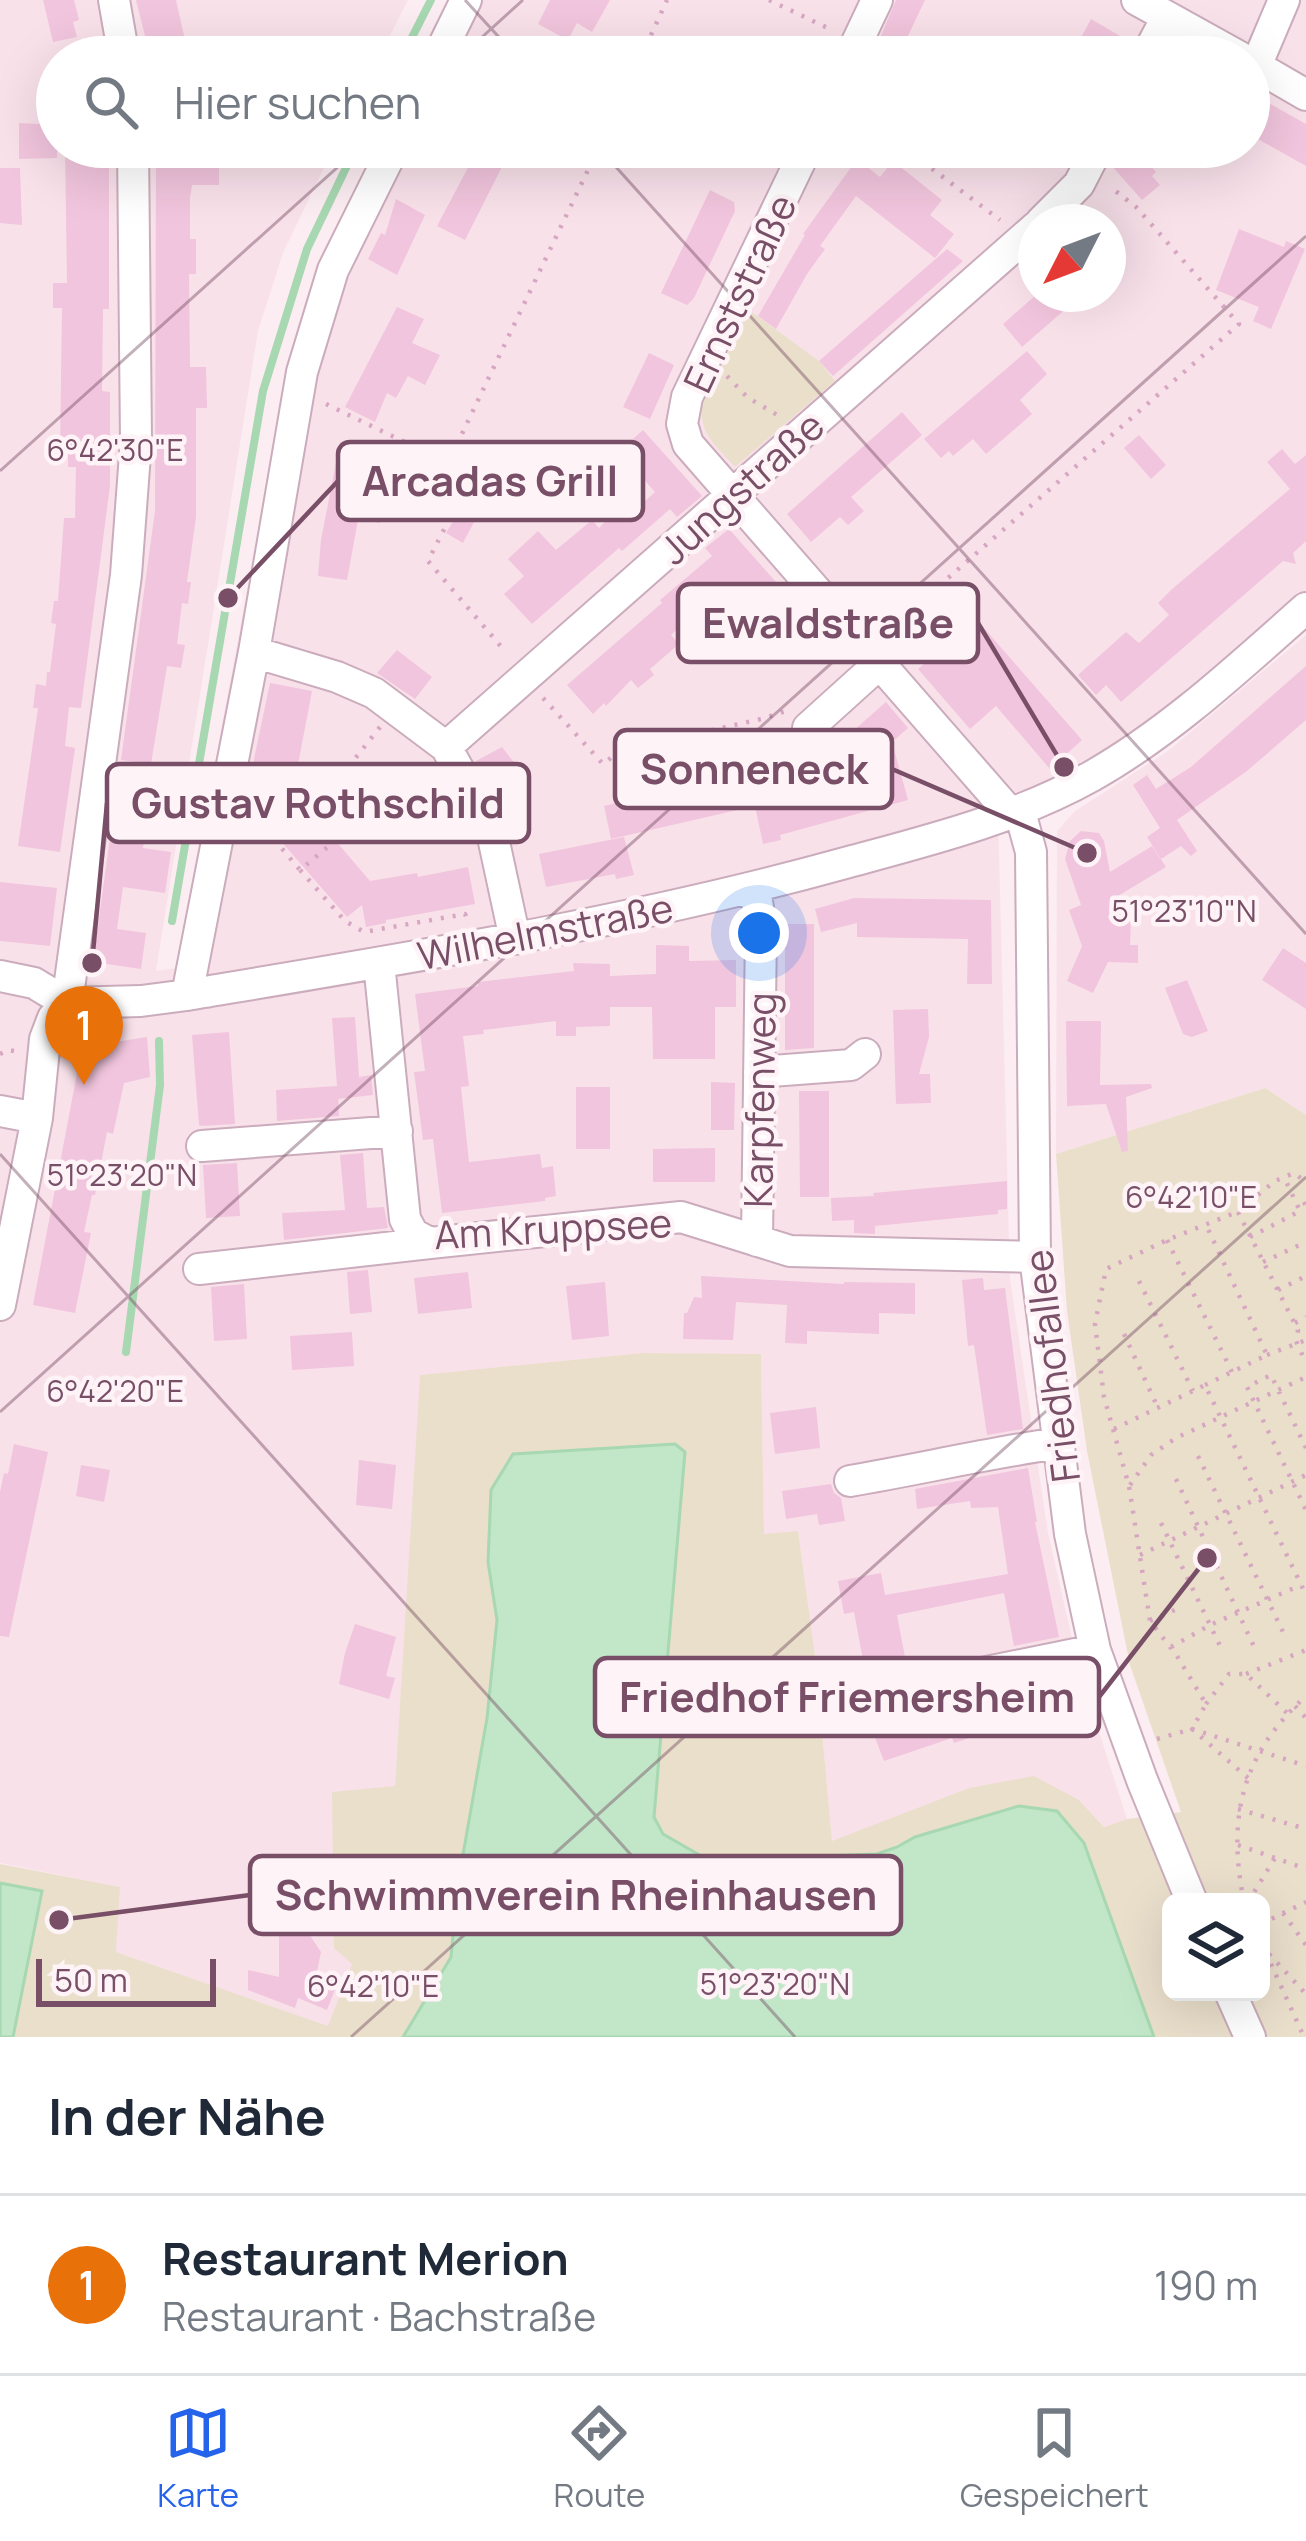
<!DOCTYPE html>
<html lang="de">
<head>
<meta charset="utf-8">
<style>
  :root { --surface:#fff; --page:#f2f2f3; --text:#1f2937; --muted:#747a83; --line:#e0e1e3; --accent:#2563eb }
  body { margin:0; font-family:Manrope,sans-serif; background:var(--page); color:var(--text) }
  .controls { position:absolute; right:36px; bottom:36px; display:grid; overflow:hidden; border-radius:18px; box-shadow:0 12px 48px #0002 }
  .controls button { width:108px; height:108px; display:grid; place-items:center; padding:0; border:0; border-bottom:3px solid var(--line); background:var(--surface); color:var(--text); font:60px sans-serif }
  .compass { position:absolute; left:1018px; top:204px; width:108px; height:108px; border-radius:50%; background:var(--surface); box-shadow:0 12px 48px #0002; rotate:228deg }
  .scale { position:absolute; left:36px; bottom:30px; width:180px; box-sizing:border-box; padding-left:12px; border:6px solid #784f67; border-top:0; font-size:33px; line-height:42px; white-space:nowrap; color:#784f67; -webkit-text-stroke:9px #fef3f7; paint-order:stroke }
  .you { position:absolute; left:759px; top:933px; width:42px; height:42px; margin:-30px; border:9px solid #fff; border-radius:50%; background:#1a73e8; box-shadow:0 0 0 18px #1a73e833 }
  .badge { display:grid; place-items:center; width:78px; height:78px; border-radius:50%; background:var(--accent); color:#fff; font-size:39px; font-weight:700 }
  .pin { position:absolute; translate:-50% -99px; filter:drop-shadow(0 3px 6px #0008) }
  .pin::after { content:''; position:absolute; top:63px; width:42px; height:36px; background:inherit; clip-path:polygon(0 0,100% 0,50% 100%) }
  .list { margin:0; padding:0; list-style:none }
  h2 { display:flex; justify-content:space-between; align-items:center; height:156px; margin:0; padding:0 48px; font-size:51px }
  h2 small { font-size:39px; font-weight:400; color:var(--muted) }
  .list li { display:grid; grid-template-columns:78px 1fr auto; gap:36px; align-items:center; box-sizing:border-box; height:180px; padding:0 48px; border-top:3px solid var(--line) }
  .list b { display:block; font-size:45px; white-space:nowrap }
  .list p { margin:0; font-size:39px; white-space:nowrap; color:var(--muted) }
  .list em { font-size:39px; font-style:normal; color:var(--muted) }
  .icon { flex:none; width:66px; height:66px; fill:none; stroke:currentColor; stroke-width:2; stroke-linecap:round; stroke-linejoin:round }
  .map { position:relative; flex:none; width:1306px; height:2037px; overflow:hidden }
  .search { position:absolute; background:var(--surface); box-shadow:0 12px 48px #0002; left:36px; right:36px; top:36px; height:132px; display:flex; align-items:center; gap:30px; box-sizing:border-box; padding:0 42px; border-radius:66px; color:var(--muted); font-size:45px }
  .sheet { height:336px; background:var(--surface) }
  nav { display:flex; justify-content:space-around; align-items:center; box-sizing:border-box; height:168px; border-top:3px solid var(--line); background:var(--surface); font-size:33px; color:var(--muted) }
  nav a { display:grid; justify-items:center; gap:6px }
  nav .on { color:var(--accent) }
  .map>svg:first-child { display:block }
  .residential { fill:#f9e1ea; fill-rule:evenodd }
  .green { fill:#eadfcb; fill-rule:evenodd }
  .water { fill:#c1e6c8; stroke:#a7d8b1; stroke-width:3 }
  .lines { fill:none; stroke-linecap:round; stroke-linejoin:round }
  .stream { stroke:#a7d8b1; stroke-width:8 }
  .building { fill:#f1c5dd }
  .minor-casing { stroke:#cbacbc; stroke-width:34 }
  .path { stroke:#d7a7c2; stroke-width:4.5; stroke-dasharray:3 9; stroke-linecap:butt }
  .minor { stroke:#fff; stroke-width:30 }
  .ticks { fill:none; stroke:#784f67; stroke-width:3; stroke-opacity:0.45 }
  .labels { text-anchor:middle; dominant-baseline:central; stroke-width:9; stroke-linejoin:round; paint-order:stroke }
  .street-label { font-size:39px; fill:#784f67; stroke:#fef3f7 }
  .ticks-label { font-size:30px; text-anchor:middle; fill:#784f67; stroke:#fef3f7; stroke-width:9; stroke-linejoin:round; paint-order:stroke }
  .leader { fill:none; stroke:#784f67; stroke-width:4.5 }
  .callout-dot { fill:#784f67; stroke:#fef3f7; stroke-width:4.5 }
  .callout { fill:#fef3f7; stroke:#784f67; stroke-width:4.5 }
  .callout-label { font-size:42px; text-anchor:middle; font-weight:bold; fill:#784f67 }
</style>
</head>
<body>
<div class="map">
<svg width="1306" height="2037" viewBox="0 0 1306 2037">
  <rect width="100%" height="100%" fill="#fcedf2"/>
  <!-- residential -->
  <path class="residential" d="M0,0H408L379,57H57V147H334L283,253L258,331L156,971L177,968L290,360L307,299L380,147H1249V57H425L453,0H1306V591L1146,726L998,813L1010,1279L1048,1533L1079,1669L1127,1819L1104,1827L1079,1800L969,1788L832,1842L815,1655L798,1532L764,1535L761,1355L643,1353L421,1375L395,1786L353,1963L328,2027L116,1952L119,1887L0,1863ZM1036,222H1108V294H1036Z
    M1306,635V1115L1265,1088L1056,1154L1057,831L1075,811L1168,751Z"/>
  <!-- green -->
  <path class="green" d="M749,310L819,361L835,381L735,467C715,444 698,434 702,401Z
    M1265,1088L1306,1115V2037H1154L1084,1843L1019,1806L915,1837L877,1854L796,1857L750,1864L710,1862L663,1834L488,1562L497,1620L487,1718L458,1883L451,1957L403,2037H0V1864L120,1887L116,1952L328,2026L352,1964L334,1948L332,1792L395,1786L420,1375L643,1353L761,1354L764,1534L798,1531L815,1655L832,1841L969,1788L1034,1776L1079,1800L1104,1827L1127,1819L1181,1812L1130,1665L1087,1451L1067,1311L1056,1154ZM1171,1902H1261V1992H1171Z"/>
  <!-- water -->
  <path class="water" d="M675,1444L685,1452L654,1817L663,1834L710,1861L750,1864L796,1857L877,1854L897,1847L915,1837L1019,1806L1057,1811L1084,1843L1154,2037H403L451,1957L458,1883L487,1718L497,1620L488,1562L491,1490L513,1454Z
    M0,1883L42,1891L13,2037H0Z"/>
  <g class="lines">
    <!-- stream -->
    <path class="stream" d="M402,57L431,0
      M172,921L263,391L307,249L356,147
      M126,1352L160,1085L159,1041"/>
  </g>
  <!-- building -->
  <path class="building" d="M43,0H74L79,20L73,22L77,37L53,42Z
    M136,0H176L185,40L148,48Z
    M550,0H610L592,32L577,23L568,40L538,24Z
    M896,0H925L898,57H872Z
    M1091,19L1127,40L1117,57H1082L1086,50L1077,45Z
    M1249,92L1306,124V166L1249,134Z
    M19,123L57,125V158L19,159Z
    M65,147H109V309H103L102,391L110,392V486L81,708L69,707L65,746L75,748L60,852L18,846L38,708H33L36,684L46,686L47,672H50L56,624L51,623L54,601H58L64,518H75L76,467H68V450H60L62,308H53V283H67Z
    M156,147H219V185H192L190,198V239H196V274H189L190,367H206L207,408H196V517L187,582H191L188,604L182,603L177,644L185,645L181,668L167,666L151,764L121,760L155,511Z
    M479,147H512L465,240L437,226Z
    M1117,147H1134L1156,172L1152,176L1160,185L1142,200L1111,165Z
    M857,159L880,177L893,161L942,200L930,215L954,234L935,258L856,196L820,246L825,249L807,274L776,329L758,316L805,235L803,234Z
    M0,168H20L22,225L0,223Z
    M710,190L734,202L735,211L694,298L687,305L661,293Z
    M396,199L425,215L397,275L368,259L381,233L385,235Z
    M1239,229L1284,247L1286,241L1305,249L1271,329L1253,321L1259,307L1216,290Z
    M947,249L963,261L833,376L819,361Z
    M1037,294H1083L1022,347L1003,324Z
    M397,307L424,319L412,343L440,355L425,385L408,376L396,398L387,393L375,422L345,407Z
    M1027,351L1047,374L1020,400L1032,414L986,454L973,439L953,456L949,451L941,458L924,439Z
    M649,353L674,365L650,419L623,407Z
    M902,412L922,435L851,497L864,511L848,525L840,517L811,542L787,514Z
    M643,430L702,496L677,517L670,509L622,551L619,548L532,624L504,594L524,576L508,559L538,531L556,550L592,520L599,528L614,512L623,521L655,492L631,465L637,459L625,446Z
    M1139,435L1166,465L1151,479L1124,448Z
    M340,442L370,448L363,497L383,501L380,523L358,520L347,580L318,576L321,540Z
    M1282,449L1295,464L1306,455V541L1293,553L1296,564L1283,561L1121,702L1106,685L1096,695L1078,675L1126,632L1139,643L1169,615L1158,603L1171,590L1290,489L1267,462Z
    M471,492L483,505L463,543L446,533Z
    M729,529L776,582L749,607L727,582L671,635L679,644L650,669L654,675L638,688L631,680L606,706L604,703L593,714L567,685L662,603L660,600L712,556L705,548Z
    M976,619L1082,740L1050,769L996,706L970,729L918,669Z
    M397,650L432,677L415,699L377,673Z
    M1306,666V720L1247,771L1177,820L1197,851L1191,856L1181,846L1161,859L1147,837L1160,828L1133,785L1147,775L1156,789L1191,767Z
    M270,683L312,691L293,791L370,881L417,873L418,877L468,867L475,904L386,920V923L366,927L362,905L347,917L253,809L267,796L247,792Z
    M886,702L908,728L892,742L908,800L780,835L781,840L763,844L755,806L611,839L604,806L760,769L764,788L768,787L772,801L866,776L853,731Z
    M502,747L525,777L494,794L476,761Z
    M112,823L146,827L143,848L171,852L165,893L123,887L117,929L146,933L141,969L93,962Z
    M1081,831L1099,833L1104,841L1110,872L1152,846L1166,867L1113,899L1121,905L1117,910L1131,920L1130,945H1138V963L1108,962L1093,993L1067,981L1082,946L1069,910L1081,905L1065,859L1070,841Z
    M624,837L634,875L616,879L615,874L546,887L539,854Z
    M0,882L57,888L50,946L0,941Z
    M854,898L991,900L992,984H967L968,939L857,937V923L821,932L815,909Z
    M785,924H814V1048L785,1050Z
    M656,945L689,946V961L736,960V1007H715V1059H653L652,1007H610V1026L576,1027V1036H556V1021L483,1030L484,1034L463,1036L469,1086L461,1087L469,1162L540,1154L542,1168L553,1166L556,1196L545,1198V1201L442,1213L433,1139L423,1140L414,1072L425,1071L415,994L478,986V982L574,971L573,963L610,964V976L656,974Z
    M1283,948L1306,963V1009L1262,980Z
    M1187,980L1208,1031L1192,1037L1183,1034L1165,988Z
    M928,1009L929,1037L919,1074H930L931,1103L896,1104L893,1010Z
    M355,1017L359,1077L371,1075L373,1095L338,1099V1090L339,1116L277,1121L276,1090L337,1086L332,1018Z
    M1066,1021H1101L1100,1085L1151,1084L1152,1088L1126,1097L1128,1151L1122,1152L1106,1104L1067,1106Z
    M229,1032L235,1124L201,1126L199,1125L192,1035Z
    M147,1037L150,1077L124,1083L113,1134L107,1132L95,1195H92L84,1232L91,1233L75,1313L33,1305L78,1068L84,1069L95,1049L103,1044Z
    M711,1082L735,1083L734,1130H711Z
    M576,1087H610V1149H576Z
    M799,1091H829V1197H800Z
    M715,1148V1182H653V1149Z
    M363,1153L367,1208L384,1207L388,1228L284,1240L282,1213L345,1210L340,1155Z
    M237,1163L240,1216L206,1218L203,1165Z
    M1007,1181V1209L998,1210V1214L875,1226V1234L854,1233V1220L832,1221L831,1198L874,1196L873,1193Z
    M368,1270L372,1312L350,1314L347,1272Z
    M468,1272L472,1308L418,1314L414,1278Z
    M701,1276L844,1284V1282L915,1283V1314L879,1313V1334L807,1331V1344L785,1343L787,1305L736,1302L733,1340L683,1339L684,1313H687L694,1297L702,1298Z
    M983,1278L984,1290L1005,1288L1023,1429L987,1435L974,1345L968,1346L962,1280Z
    M605,1282L609,1336L572,1340L566,1286Z
    M244,1284L247,1339L214,1341L211,1287Z
    M352,1332L354,1366L292,1370L290,1336Z
    M816,1407L820,1448L775,1454L770,1413Z
    M14,1444L48,1452L9,1637L0,1636V1492L4,1473L8,1474Z
    M359,1460L396,1465L392,1509L356,1505Z
    M81,1465L110,1470L104,1502L76,1496Z
    M1028,1468L1037,1522H1035L1059,1637L1014,1646L1004,1593L897,1615L908,1673L867,1681L854,1612L844,1614L838,1581L881,1573L885,1595L1008,1574L998,1507L971,1508L970,1501L917,1509L915,1489Z
    M831,1484L834,1493L841,1498L845,1521L819,1525L817,1514L786,1519L782,1491Z
    M355,1624L396,1637L386,1676L395,1678L389,1699L339,1684L345,1653Z
    M1067,1676L1073,1693L1084,1689L1090,1708L1013,1736L1009,1725L954,1743L952,1738L884,1761L869,1722L921,1704L923,1710L964,1696L998,1690L999,1694L1034,1682Z
    M268,1860L313,1864L307,1931L321,1952L317,1972L336,1987L327,2010L298,1998L295,2008L248,1990V1970L279,1977V1929L263,1927L266,1884L258,1882L259,1861Z"/>
  <g class="lines">
    <!-- minor casing -->
    <g class="minor-casing">
      <path id="minor" d="M114,0L124,57
        M1137,0L1240,57
        M438,57L466,0
        M850,57L877,0
        M1146,57L1167,17
        M1249,62L1306,95
        M1256,66L1284,0
        M807,147L687,397L682,424L688,444L1011,814
        M1041,222L1079,184L1098,147
        M254,652L337,677L374,693L446,747L491,828L515,939
        M808,728L880,663
        M446,747L1036,227
        M1020,812L1031,852L1035,1257L1070,1534L1095,1650L1142,1780L1192,1902
        M755,888L761,928L757,1241
        M379,963L405,1219L413,1234L430,1243L681,1217L790,1251L1035,1257
        M0,976L34,983L67,1003
        M187,995L254,652L302,372L333,270L394,147
        M67,1003L141,1001L187,995C408,958 629,923 845,863C930,840 1015,819 1092,776C1171,731 1238,668 1306,608
        M67,1003L126,575L136,441L133,147
        M759,1072L851,1065L865,1054
        M0,1111L37,1118
        M202,1146L397,1131
        M199,1269L430,1243
        M0,1305L37,1118L45,1039L53,1018L67,1003
        M850,1481C920,1469 989,1453 1059,1443
        M962,1677L1095,1650
        M1230,1992L1250,2037"/>
    </g>
    <!-- path -->
    <path class="path" d="M769,0L834,31
      M641,57L667,0
      M903,147L1000,220
      M727,376L747,397L779,416
      M326,404L448,463L599,147
      M448,463L470,478L428,561L504,650
      M885,633L1239,324L1136,207L1109,186
      M543,698L603,764L620,751L761,719L786,711
      M380,727L346,770L377,805L366,815L389,841L448,810
      M251,812L300,870L366,815
      M300,870L345,921L364,932L465,914L467,919
      M0,1054L8,1050L19,1052
      M72,1054L84,1037L98,1030
      M1304,1202L1306,1206
      M1238,1212L1298,1330L1296,1341L1306,1363
      M1250,1237L1300,1211L1284,1177
      M1167,1240L1232,1372
      M1263,1262L1306,1242
      M1139,1281L1193,1391
      M1278,1290L1306,1276
      M1295,1323L1306,1317
      M1124,1334L1158,1408
      M1267,1355L1306,1340
      M1205,1385L1267,1355L1207,1227
      M1114,1429L1205,1385L1306,1595
      M1306,1448L1271,1375L1247,1387L1306,1510
      M1198,1456L1284,1634
      M1176,1479L1256,1651
      M1130,1485L1151,1455L1176,1438L1306,1377
      M1161,1523L1223,1652
      M1140,1555L1306,1475
      M1150,1621L1177,1609
      M1171,1647L1210,1625L1301,1585
      M1246,1674L1306,1650
      M1206,1704L1229,1674H1246L1287,1713
      M1295,1706L1306,1718
      M1157,1739L1192,1729L1306,1766
      M1248,1778L1192,1729L1206,1704L1177,1656L1150,1621L1129,1486L1104,1397L1095,1324L1106,1269L1167,1240L1237,1212L1275,1181L1294,1173L1306,1182
      M1238,1809L1306,1829
      M1238,1845L1306,1869
      M1244,1902C1227,1818 1241,1755 1306,1696
      M1248,1902L1275,1858
      M1283,1913L1306,1945
      M1261,1924L1306,1902
      M1261,1942L1304,2037
      M1269,1954L1306,1994"/>
    <!-- minor -->
    <use href="#minor" class="minor"/>
  </g>
  <!-- ticks -->
  <path class="ticks" d="M465,0L517,57M460,57L523,0M598,147L1306,934M0,471L360,147M0,1154L795,2037M0,1412L1306,236M351,2037L1306,1177"/>
  <g class="labels">
    <!-- street labels -->
    <g class="street-label">
      <text transform="translate(739 293) rotate(-65)">Ernststraße</text>
      <text transform="translate(741 487) rotate(-42)">Jungstraße</text>
      <text transform="translate(545 931) rotate(-11)">Wilhelmstraße</text>
      <text transform="translate(759 1100) rotate(-89)">Karpfenweg</text>
      <text transform="translate(553 1228) rotate(-3)">Am Kruppsee</text>
      <text transform="translate(1051 1366) rotate(-97)">Friedhofallee</text>
    </g>
  </g>
  <g class="ticks-label">
    <text x="115" y="461">6°42'30"E</text>
    <text x="1184" y="922">51°23'10"N</text>
    <text x="122" y="1186">51°23'20"N</text>
    <text x="1191" y="1208">6°42'10"E</text>
    <text x="115" y="1402">6°42'20"E</text>
    <text x="775" y="1995">51°23'20"N</text>
    <text x="373" y="1997">6°42'10"E</text>
  </g>
  <!-- callouts -->
  <path class="leader" d="M228 598L338 481M1064 767L978 623M1087 853L892 769M92 963L107 803M1207 1558L1099 1697M59 1920L250 1895"/>
  <g class="callout-dot">
    <circle cx="228" cy="598" r="12"/>
    <circle cx="1064" cy="767" r="12"/>
    <circle cx="1087" cy="853" r="12"/>
    <circle cx="92" cy="963" r="12"/>
    <circle cx="1207" cy="1558" r="12"/>
    <circle cx="59" cy="1920" r="12"/>
  </g>
  <g class="callout">
    <rect x="338" y="442" width="305" height="78" rx="12"/>
    <rect x="678" y="584" width="300" height="78" rx="12"/>
    <rect x="615" y="730" width="277" height="78" rx="12"/>
    <rect x="107" y="764" width="422" height="78" rx="12"/>
    <rect x="595" y="1658" width="504" height="78" rx="12"/>
    <rect x="250" y="1856" width="651" height="78" rx="12"/>
  </g>
  <g class="callout-label">
    <text x="490" y="496">Arcadas Grill</text>
    <text x="828" y="638">Ewaldstraße</text>
    <text x="754" y="784">Sonneneck</text>
    <text x="318" y="818">Gustav Rothschild</text>
    <text x="847" y="1712">Friedhof Friemersheim</text>
    <text x="576" y="1910">Schwimmverein Rheinhausen</text>
  </g>
</svg>
<div class="controls">
<button><svg class="icon" aria-label="layers" viewBox="0 0 24 24"><path d="M12 4l9 5-9 5-9-5zM3 14l9 5 9-5"/></svg></button>
</div>
<svg class="compass" viewBox="-18 -18 36 36"><path d="M0-13l5 13h-10z" fill="#e53935"/><path d="M0 13l5-13h-10z" fill="#747a83"/></svg>
<div class="scale">50 m</div>
<div class="you"></div>
<div class="pin badge" style="left:84px;top:1085px;background:#e8710a">1</div>
<div class="search"><svg class="icon" aria-label="search" viewBox="0 0 24 24"><circle cx="10" cy="10" r="6"/><path d="M15 15l6 6"/></svg>Hier suchen</div>
</div>
<section class="sheet">
<h2>In der Nähe<small></small></h2>
<ul class="list">
<li><span class="badge" style="background:#e8710a">1</span><div><b>Restaurant Merion</b><p>Restaurant · Bachstraße</p></div><em>190 m</em></li>
</ul>
</section>
<nav>
<a class="on"><svg class="icon" aria-label="map" viewBox="0 0 24 24"><path d="M3 6l6-2 6 2 6-2v14l-6 2-6-2-6 2zM9 4v14M15 6v14"/></svg>Karte</a>
<a><svg class="icon" aria-label="directions" viewBox="0 0 24 24"><path d="M12 3l9 9-9 9-9-9zM9 14v-3h6M13 9l2 2-2 2"/></svg>Route</a>
<a><svg class="icon" aria-label="saved" viewBox="0 0 24 24"><path d="M7 4h10v16l-5-4-5 4z"/></svg>Gespeichert</a>
</nav>
</body>
</html>
